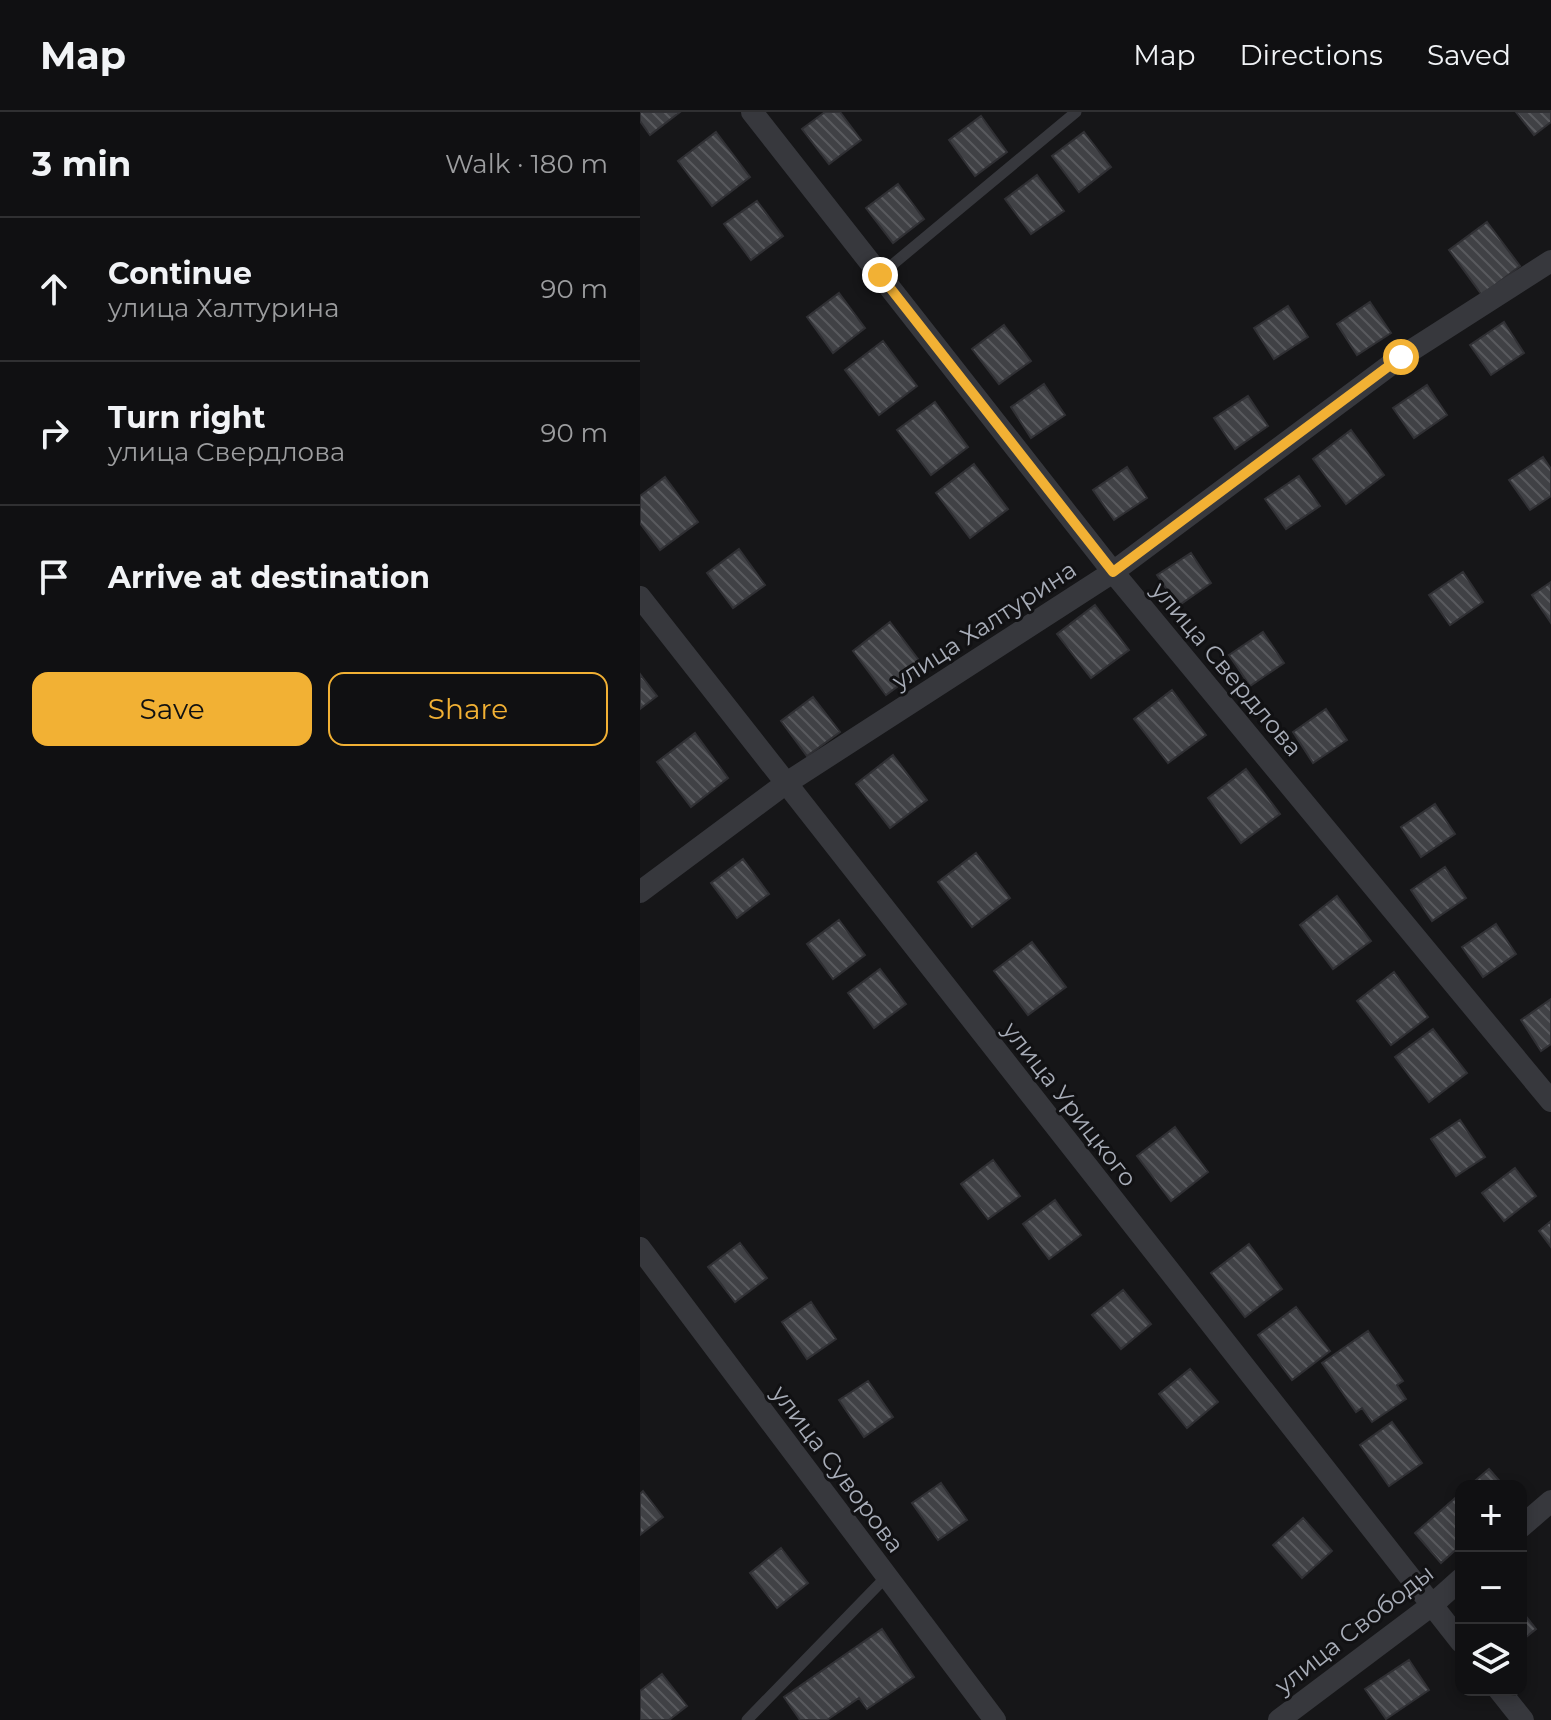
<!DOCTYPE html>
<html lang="en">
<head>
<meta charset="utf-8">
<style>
  :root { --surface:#101012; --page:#1e1e20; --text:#f1f3f6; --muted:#9c9d9f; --line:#303032; --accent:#f2b134 }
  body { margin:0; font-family:Montserrat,sans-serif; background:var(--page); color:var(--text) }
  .controls { position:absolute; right:24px; bottom:24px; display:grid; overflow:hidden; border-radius:16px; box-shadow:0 4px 12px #0003 }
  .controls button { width:72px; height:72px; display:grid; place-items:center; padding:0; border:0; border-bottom:2px solid var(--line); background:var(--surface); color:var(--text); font:40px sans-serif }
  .stop { position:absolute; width:24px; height:24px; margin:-18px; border:6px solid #f2b134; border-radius:50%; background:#fff }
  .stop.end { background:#f2b134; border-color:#fff; box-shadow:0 2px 8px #0008 }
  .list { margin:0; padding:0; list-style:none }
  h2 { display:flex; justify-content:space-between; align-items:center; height:104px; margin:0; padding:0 32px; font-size:34px }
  h2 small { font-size:26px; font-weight:400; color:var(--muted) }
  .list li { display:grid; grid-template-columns:52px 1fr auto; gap:24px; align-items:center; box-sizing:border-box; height:144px; padding:0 32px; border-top:2px solid var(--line) }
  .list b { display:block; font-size:30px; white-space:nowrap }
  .list p { margin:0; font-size:26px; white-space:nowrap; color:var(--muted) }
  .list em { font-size:26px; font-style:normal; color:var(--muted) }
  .actions { display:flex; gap:16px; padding:24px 32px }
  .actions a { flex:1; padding:18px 0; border:2px solid var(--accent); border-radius:16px; text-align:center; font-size:28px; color:var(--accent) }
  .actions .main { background:var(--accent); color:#111 }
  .icon { flex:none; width:44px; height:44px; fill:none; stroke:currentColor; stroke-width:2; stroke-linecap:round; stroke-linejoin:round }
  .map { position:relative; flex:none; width:911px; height:1608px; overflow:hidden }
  header { display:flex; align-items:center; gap:48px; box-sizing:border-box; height:112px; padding:0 40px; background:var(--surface); border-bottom:2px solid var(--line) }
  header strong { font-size:38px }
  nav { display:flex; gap:44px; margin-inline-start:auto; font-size:28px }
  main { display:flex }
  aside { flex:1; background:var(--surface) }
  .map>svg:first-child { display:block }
  .building { fill:url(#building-back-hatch); stroke:#303034; stroke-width:2 }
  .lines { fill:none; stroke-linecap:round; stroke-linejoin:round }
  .lane { stroke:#37383d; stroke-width:11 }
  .street { stroke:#37383d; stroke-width:22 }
  .route { stroke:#f2b134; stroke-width:10 }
  .labels { text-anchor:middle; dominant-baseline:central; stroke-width:6; stroke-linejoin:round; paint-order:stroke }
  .street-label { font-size:24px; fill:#a8adb8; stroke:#111113 }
</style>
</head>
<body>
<header>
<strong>Map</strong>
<nav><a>Map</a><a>Directions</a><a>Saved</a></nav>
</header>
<main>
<aside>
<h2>3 min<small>Walk · 180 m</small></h2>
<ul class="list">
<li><svg class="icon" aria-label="ahead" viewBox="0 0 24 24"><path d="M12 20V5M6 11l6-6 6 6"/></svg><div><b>Continue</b><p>улица Халтурина</p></div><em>90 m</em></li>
<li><svg class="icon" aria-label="right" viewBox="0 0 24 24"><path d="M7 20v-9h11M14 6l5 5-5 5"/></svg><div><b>Turn right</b><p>улица Свердлова</p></div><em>90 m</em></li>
<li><svg class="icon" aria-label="arrive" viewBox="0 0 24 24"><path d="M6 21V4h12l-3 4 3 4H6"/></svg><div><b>Arrive at destination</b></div></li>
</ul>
<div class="actions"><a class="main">Save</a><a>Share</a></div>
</aside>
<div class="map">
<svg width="911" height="1608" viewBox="0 0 911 1608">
  <defs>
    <pattern id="building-back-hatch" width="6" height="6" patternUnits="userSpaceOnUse" patternTransform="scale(2)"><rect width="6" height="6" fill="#404145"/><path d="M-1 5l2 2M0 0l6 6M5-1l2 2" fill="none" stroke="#595a5e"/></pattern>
  </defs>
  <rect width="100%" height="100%" fill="#161618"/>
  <!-- building -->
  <path class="building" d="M0,0H40L10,23L0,9Z
    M185,0H200L221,28L189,52L162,17Z
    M876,0H911V10L894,23Z
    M341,4L367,40L335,64L309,28Z
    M76,20L110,65L72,94L38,49Z
    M444,20L471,55L439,80L412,44Z
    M397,63L424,99L391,122L365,87Z
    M258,72L284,107L253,131L226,96Z
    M117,89L143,124L111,148L84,112Z
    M847,110L880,154L842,183L809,138Z
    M199,181L225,216L193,241L167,205Z
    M730,190L751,221L717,243L697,212Z
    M648,194L668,225L634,247L614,216Z
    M864,210L884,241L851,263L830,233Z
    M364,213L391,249L359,272L332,237Z
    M243,229L277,274L239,303L205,258Z
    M404,272L425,303L391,326L371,295Z
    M787,273L807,303L774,326L753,296Z
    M608,284L628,314L595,337L574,306Z
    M295,290L328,335L291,363L257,318Z
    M711,318L744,363L706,392L673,347Z
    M903,345L911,357V384L890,398L869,368Z
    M334,352L368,397L330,426L296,381Z
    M487,355L507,386L474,408L453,378Z
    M659,364L680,394L646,417L625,387Z
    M25,365L58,410L20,438L0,411V384Z
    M99,437L125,473L93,496L67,461Z
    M551,441L571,471L538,494L517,463Z
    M823,460L843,490L810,513L789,483Z
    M911,470V511L892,483Z
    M455,493L489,538L451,566L417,522Z
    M250,510L284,555L246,583L213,539Z
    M623,520L644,551L610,574L589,543Z
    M0,562L17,584L0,597Z
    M532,578L566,623L528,651L494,607Z
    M173,585L200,620L167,644L141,609Z
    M686,597L707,628L673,651L653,620Z
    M55,621L88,666L51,695L17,650Z
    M253,643L287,688L250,716L216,672Z
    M606,657L640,702L601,731L568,686Z
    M795,692L815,722L781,745L761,715Z
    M336,741L370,786L332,815L298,770Z
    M103,747L129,782L97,806L71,771Z
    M805,755L826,786L792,809L771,778Z
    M697,784L731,829L693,857L660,813Z
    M199,808L225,843L193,867L167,832Z
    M856,812L876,842L843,865L822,835Z
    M392,830L426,875L388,903L354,859Z
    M240,857L266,892L234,916L208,881Z
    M754,860L788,905L751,933L717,889Z
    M911,887V932L901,939L881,908Z
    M793,917L827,961L789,990L755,945Z
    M820,1008L845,1045L816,1064L791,1027Z
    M535,1015L568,1060L531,1089L497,1044Z
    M353,1048L380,1084L348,1107L321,1072Z
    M875,1056L896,1084L864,1109L842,1081Z
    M415,1088L441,1123L409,1147L383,1112Z
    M911,1109V1135L899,1119Z
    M100,1131L127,1166L95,1190L68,1155Z
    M609,1132L642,1177L605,1205L571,1161Z
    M483,1178L511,1212L481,1237L452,1203Z
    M171,1190L196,1227L167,1247L142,1210Z
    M656,1195L690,1239L652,1268L618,1223Z
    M728,1219L763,1269L757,1273L766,1287L732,1310L722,1296L716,1300L682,1251Z
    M550,1257L578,1290L547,1316L519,1282Z
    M228,1269L253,1305L224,1325L199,1288Z
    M752,1310L782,1351L749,1374L720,1333Z
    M849,1357L864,1374H829Z
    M301,1371L327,1408L298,1428L272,1391Z
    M3,1379L23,1405L0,1423V1382Z
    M821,1381V1433L801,1451L775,1421Z
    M663,1406L692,1439L662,1466L633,1433Z
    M141,1436L168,1471L137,1496L110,1461Z
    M881,1498L896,1517L881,1529Z
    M242,1517L274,1565L227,1597L219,1586L187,1608H160L144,1585Z
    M769,1548L789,1578L746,1607L725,1577Z
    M22,1562L47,1594L29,1608H0V1579Z"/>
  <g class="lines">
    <!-- lane -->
    <path class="lane" d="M240,163L436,0
      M107,1608L246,1465"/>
    <!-- street -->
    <path class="street" d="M112,0L473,460L911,989
      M0,485L821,1530
      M0,780L145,672L473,460L761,245L911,149
      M0,1136L355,1608
      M881,1415L911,1389
      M859,1578L883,1608
      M639,1608L792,1493L821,1467"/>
  </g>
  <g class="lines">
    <!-- route -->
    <path class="route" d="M240,163L473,460L761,245"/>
  </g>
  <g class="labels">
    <!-- street labels -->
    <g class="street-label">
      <text transform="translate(344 513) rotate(-33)">улица Халтурина</text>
      <text transform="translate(587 557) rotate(50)">улица Свердлова</text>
      <text transform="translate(430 992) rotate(52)">улица Урицкого</text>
      <text transform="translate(198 1357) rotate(53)">улица Суворова</text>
      <text transform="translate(714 1517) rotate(-38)">улица Свободы</text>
    </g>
  </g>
</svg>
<div class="controls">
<button>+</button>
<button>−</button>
<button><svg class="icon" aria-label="layers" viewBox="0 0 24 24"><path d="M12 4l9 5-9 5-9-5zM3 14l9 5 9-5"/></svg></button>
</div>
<div class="stop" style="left:761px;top:245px"></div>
<div class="stop end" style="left:240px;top:163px"></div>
</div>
</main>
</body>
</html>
